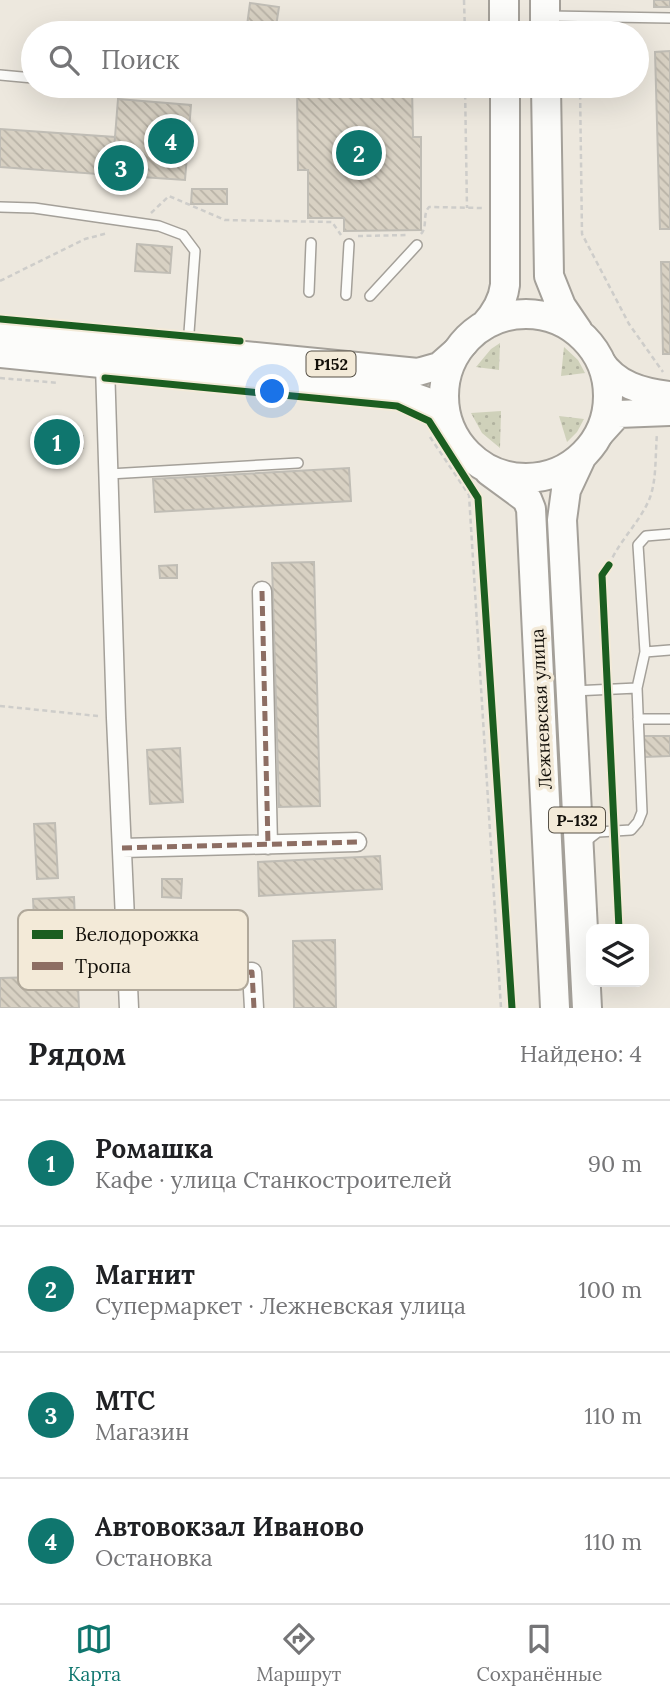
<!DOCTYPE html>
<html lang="ru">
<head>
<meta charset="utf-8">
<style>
  :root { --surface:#fff; --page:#f2f2f2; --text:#202124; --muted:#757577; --line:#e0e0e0; --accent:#0f766e }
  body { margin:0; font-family:Lora,serif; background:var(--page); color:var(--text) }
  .controls { position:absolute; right:21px; bottom:21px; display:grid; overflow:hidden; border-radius:14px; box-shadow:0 7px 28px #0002 }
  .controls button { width:63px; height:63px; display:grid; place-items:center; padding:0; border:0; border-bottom:2px solid var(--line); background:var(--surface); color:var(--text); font:35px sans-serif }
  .you { position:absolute; left:273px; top:392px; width:24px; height:24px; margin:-18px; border:5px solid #fff; border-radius:50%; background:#1a73e8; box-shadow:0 0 0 10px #1a73e833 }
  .badge { display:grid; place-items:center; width:46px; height:46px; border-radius:50%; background:var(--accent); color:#fff; font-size:23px; font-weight:700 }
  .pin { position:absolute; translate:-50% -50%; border:4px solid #fff; box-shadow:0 2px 7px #0006 }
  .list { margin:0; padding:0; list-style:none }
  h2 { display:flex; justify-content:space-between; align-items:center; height:91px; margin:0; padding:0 28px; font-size:30px }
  h2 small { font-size:23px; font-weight:400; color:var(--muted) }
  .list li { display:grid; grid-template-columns:46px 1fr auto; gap:21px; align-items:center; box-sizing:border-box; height:126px; padding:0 28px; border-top:2px solid var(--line) }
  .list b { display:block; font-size:26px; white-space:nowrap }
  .list p { margin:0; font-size:23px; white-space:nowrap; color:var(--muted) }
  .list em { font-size:23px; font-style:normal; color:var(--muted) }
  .icon { flex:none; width:38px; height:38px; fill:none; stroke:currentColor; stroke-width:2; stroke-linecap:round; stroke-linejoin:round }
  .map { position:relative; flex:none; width:670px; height:1008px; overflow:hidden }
  .search { position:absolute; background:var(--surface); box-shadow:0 7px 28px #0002; left:21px; right:21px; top:21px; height:77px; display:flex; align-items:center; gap:18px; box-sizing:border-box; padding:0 24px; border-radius:38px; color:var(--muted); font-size:26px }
  .sheet { height:595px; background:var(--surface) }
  nav { display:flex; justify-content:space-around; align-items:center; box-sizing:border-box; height:98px; border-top:2px solid var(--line); background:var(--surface); font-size:19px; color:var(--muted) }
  nav a { display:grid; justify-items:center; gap:4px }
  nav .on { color:var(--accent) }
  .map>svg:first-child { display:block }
  .grass { fill:url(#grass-dots) }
  .building { fill:url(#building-back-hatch); stroke:#c0bdb5; stroke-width:2 }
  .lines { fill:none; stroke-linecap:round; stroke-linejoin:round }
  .service-casing { stroke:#a4a099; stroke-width:12 }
  .minor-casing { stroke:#a4a099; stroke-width:21 }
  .primary-casing { stroke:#a4a099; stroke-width:30 }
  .trunk-casing { stroke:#a4a099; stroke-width:32 }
  .path { stroke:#cecdca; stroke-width:2.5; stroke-dasharray:5 3.5; stroke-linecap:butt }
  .service { stroke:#fcfcfa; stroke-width:9 }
  .minor { stroke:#fcfcfa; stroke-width:18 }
  .primary { stroke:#fcfcfa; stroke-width:26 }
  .trunk { stroke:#fcfcfa; stroke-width:28 }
  .quiet { stroke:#8d6e63; stroke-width:5; stroke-dasharray:10 5; stroke-linecap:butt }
  .cycleway-casing { stroke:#f3ead8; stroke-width:11 }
  .cycleway { stroke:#1b5e20; stroke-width:7 }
  .labels { text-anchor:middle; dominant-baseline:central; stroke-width:7; stroke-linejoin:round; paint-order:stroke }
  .shield { fill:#f3ead8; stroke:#565147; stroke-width:2 }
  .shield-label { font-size:16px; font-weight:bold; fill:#120f09 }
  .street-label { font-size:18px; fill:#120f09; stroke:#f3ead8 }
  .key { fill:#f3ead8; stroke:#b0a89a; stroke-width:2 }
  .key-label { font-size:19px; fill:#120f09 }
</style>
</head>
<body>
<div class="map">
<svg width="670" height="1008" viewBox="0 0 670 1008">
  <defs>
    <pattern id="grass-dots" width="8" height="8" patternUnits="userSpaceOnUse" patternTransform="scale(1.75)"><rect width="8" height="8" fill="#cfd1ba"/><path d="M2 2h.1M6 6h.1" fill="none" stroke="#b1b29f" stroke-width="1.8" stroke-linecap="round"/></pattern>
    <pattern id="building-back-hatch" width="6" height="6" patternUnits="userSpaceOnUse" patternTransform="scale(1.75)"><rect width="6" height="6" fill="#d8d1c3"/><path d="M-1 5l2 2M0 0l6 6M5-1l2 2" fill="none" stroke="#b8b2a6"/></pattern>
  </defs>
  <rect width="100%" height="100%" fill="#ede8de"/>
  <!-- grass -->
  <path class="grass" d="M500,343L499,370L476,367L491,349Z
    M564,347L578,360L585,373L561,376Z
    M501,411L500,448L482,433L471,413Z
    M559,416L584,419L577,432L567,442Z"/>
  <!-- building -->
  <path class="building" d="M654,0H670V7H654Z
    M250,3L279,7L275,33H246Z
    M595,23L596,33H566L565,24Z
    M670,51V229H660L655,52Z
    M297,86H412L413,137H421V230L344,231V218H308V170H298Z
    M118,99L191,105L185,180L112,175Z
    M0,129L115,137L112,175L0,167Z
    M192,189H227V204H191Z
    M137,244L172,247L170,273L135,271Z
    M661,262H670V354H663Z
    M32,433L83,436V448H32Z
    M349,468L351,501L155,512L153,479Z
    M314,562L320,806L279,807L272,563Z
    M177,565V578H160L159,566Z
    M643,736H670V756L644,757Z
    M180,748L183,802L150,804L147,750Z
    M55,823L58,878L37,879L34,824Z
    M380,856L382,889L259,896L258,862Z
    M162,879H182L181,898L162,897Z
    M74,897L79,1008H0V978L37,977L33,899Z
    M335,940L336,1008H294L293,941Z"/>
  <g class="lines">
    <!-- service casing -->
    <g class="service-casing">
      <path id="service" d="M549,16L670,18
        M0,75L33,78
        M128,86L172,90
        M0,207L34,208L159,226L183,235L195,251L188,346
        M309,292L311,243
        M346,295L349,244
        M370,296L417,245
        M109,474L298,463
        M645,652L670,650
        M637,688L645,652L638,545L646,536L670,534
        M573,691L637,688L642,812L638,822L631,830L598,832L585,842
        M638,719H670"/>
    </g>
    <!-- minor casing -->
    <g class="minor-casing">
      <path id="minor" d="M105,365L116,718L129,1008
        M262,591L268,845
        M122,848L357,842
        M128,976L252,972L254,1008"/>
    </g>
    <!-- primary casing -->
    <g class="primary-casing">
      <path id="primary" d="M0,331L418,372L439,366L464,344
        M0,354L410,395L430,402L446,422
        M600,360C616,385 642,392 670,395
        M599,435L618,414L670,412"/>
    </g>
    <!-- trunk casing -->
    <g class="trunk-casing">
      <path id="trunk" d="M504,0V33
        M545,0V33
        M546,86L549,276L561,306L578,331
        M444 396a82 82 0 1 1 164 0a82 82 0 1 1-164 0Z
        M485,325C496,313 503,301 505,285V86
        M581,458L566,490L562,520L587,1008
        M489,471L527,499L531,509L555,1008"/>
    </g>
    <!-- path -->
    <path class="path" d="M464,0L465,33
      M465,86L467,208
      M580,86L582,234L629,324L663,372
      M151,213L169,196L225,220L332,222L341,235
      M421,234C428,226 422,215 429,207L483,208
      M358,236L408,235
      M0,281L85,239L108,233
      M0,378L59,383
      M430,437L469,495L501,1008
      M609,565C619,541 639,523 649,500C657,481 655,455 657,434
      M0,706L98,716"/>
    <!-- service -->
    <use href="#service" class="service"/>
    <!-- minor -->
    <use href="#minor" class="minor"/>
    <!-- primary -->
    <use href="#primary" class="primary"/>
    <!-- trunk -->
    <use href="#trunk" class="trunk"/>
    <!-- quiet -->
    <path class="quiet" d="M262,591L268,845
      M122,848L357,842
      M128,976L252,972L254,1008"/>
    <!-- cycleway casing -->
    <g class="cycleway-casing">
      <path id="cycleway" d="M0,319L240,341
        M105,378L397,406L429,421L478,498L512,1008
        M609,565L602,575L619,929"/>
    </g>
    <!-- cycleway -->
    <use href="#cycleway" class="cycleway"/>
  </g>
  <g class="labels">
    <!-- shield labels -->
    <g class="shield">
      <rect x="306.5" y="351.5" width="49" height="25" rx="5"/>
      <rect x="549" y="807.5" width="56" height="25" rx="5"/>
    </g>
    <g class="shield-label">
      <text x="331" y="364">Р152</text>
      <text x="577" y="820">Р-132</text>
    </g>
    <!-- street labels -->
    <g class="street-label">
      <text transform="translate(541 709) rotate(-93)">Лежневская улица</text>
    </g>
  </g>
  <!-- legend -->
  <rect x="18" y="910" width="230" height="80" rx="10" class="key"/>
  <rect x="32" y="930" width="31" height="9" fill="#1b5e20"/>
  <rect x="32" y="962" width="31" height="8" fill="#8d6e63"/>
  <g class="key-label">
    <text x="75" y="941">Велодорожка</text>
    <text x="75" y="973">Тропа</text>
  </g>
</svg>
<div class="controls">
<button><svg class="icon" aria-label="layers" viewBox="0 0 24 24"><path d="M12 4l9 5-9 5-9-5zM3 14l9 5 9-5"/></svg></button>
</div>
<div class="you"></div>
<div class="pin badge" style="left:57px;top:442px">1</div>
<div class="pin badge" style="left:359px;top:153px">2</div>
<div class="pin badge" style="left:121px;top:168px">3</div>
<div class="pin badge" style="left:171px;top:141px">4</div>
<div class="search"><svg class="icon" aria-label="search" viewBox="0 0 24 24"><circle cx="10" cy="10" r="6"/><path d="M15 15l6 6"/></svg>Поиск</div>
</div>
<section class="sheet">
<h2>Рядом<small>Найдено: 4</small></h2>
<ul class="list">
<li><span class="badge">1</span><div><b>Ромашка</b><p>Кафе · улица Станкостроителей</p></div><em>90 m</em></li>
<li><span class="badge">2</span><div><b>Магнит</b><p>Супермаркет · Лежневская улица</p></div><em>100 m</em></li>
<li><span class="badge">3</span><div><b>МТС</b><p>Магазин</p></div><em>110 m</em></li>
<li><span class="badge">4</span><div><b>Автовокзал Иваново</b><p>Остановка</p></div><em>110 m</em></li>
</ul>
</section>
<nav>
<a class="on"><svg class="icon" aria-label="map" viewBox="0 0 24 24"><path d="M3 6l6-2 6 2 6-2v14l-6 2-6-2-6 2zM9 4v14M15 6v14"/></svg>Карта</a>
<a><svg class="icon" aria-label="directions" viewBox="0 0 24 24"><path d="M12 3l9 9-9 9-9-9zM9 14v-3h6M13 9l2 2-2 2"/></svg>Маршрут</a>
<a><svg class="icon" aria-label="saved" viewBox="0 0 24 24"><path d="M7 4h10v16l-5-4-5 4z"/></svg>Сохранённые</a>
</nav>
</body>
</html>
